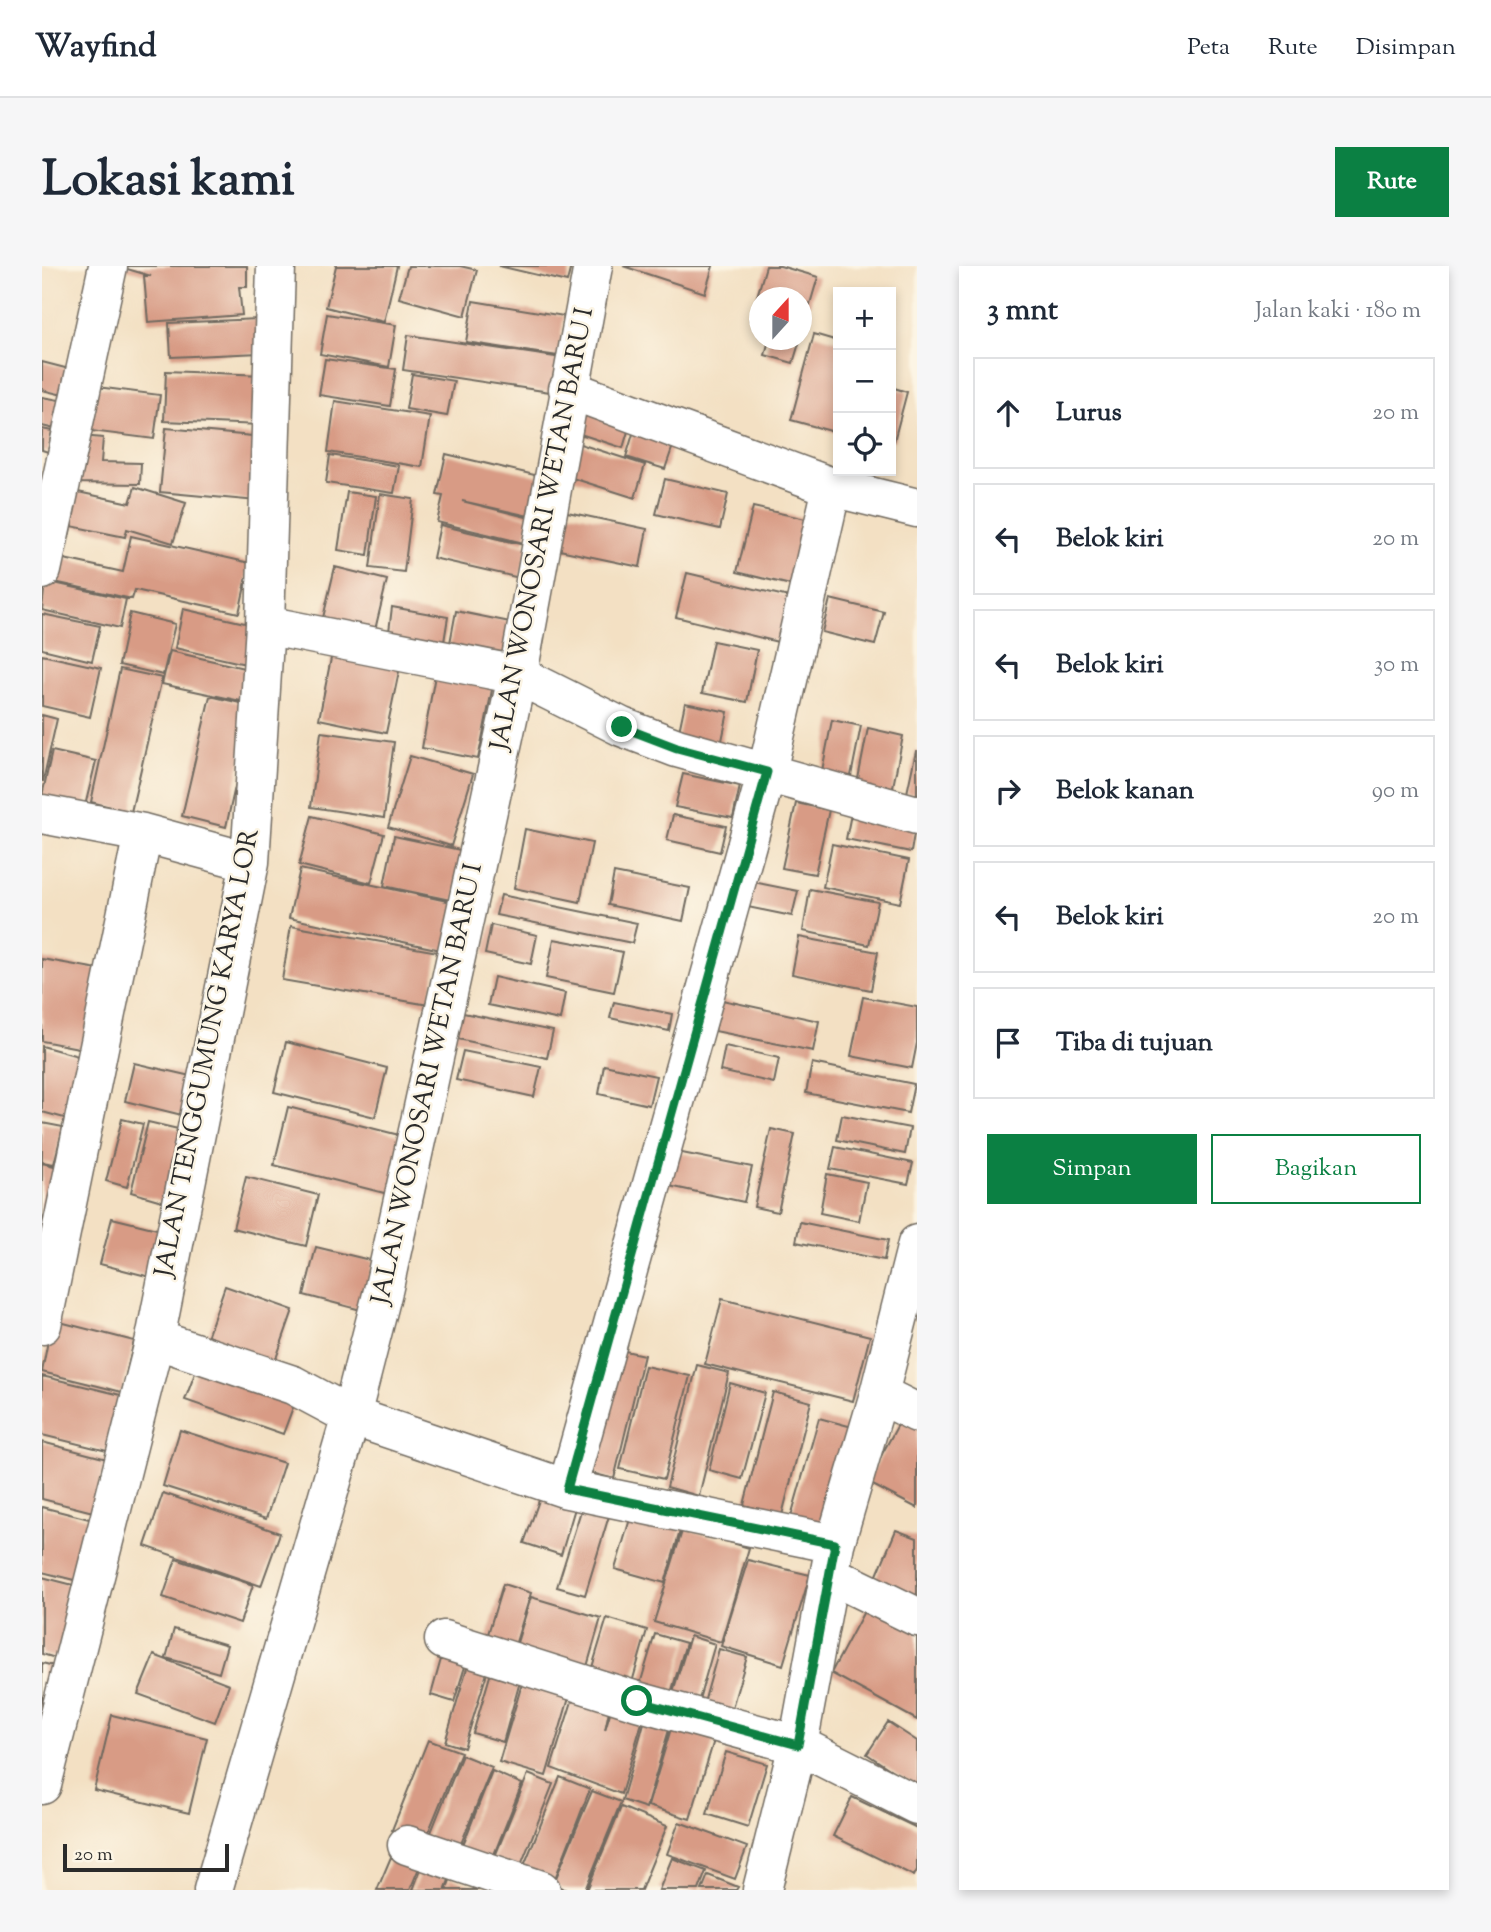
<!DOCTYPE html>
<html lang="id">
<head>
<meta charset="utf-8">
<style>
  :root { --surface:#fff; --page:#f6f6f7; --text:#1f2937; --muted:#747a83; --line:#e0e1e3; --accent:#0b8043 }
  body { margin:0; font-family:"Sorts Mill Goudy",serif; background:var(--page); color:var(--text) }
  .controls { position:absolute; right:21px; top:21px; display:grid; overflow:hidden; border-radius:0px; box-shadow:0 4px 10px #0003 }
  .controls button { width:63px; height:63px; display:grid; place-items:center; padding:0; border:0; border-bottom:2px solid var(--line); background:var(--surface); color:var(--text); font:35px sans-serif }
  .compass { position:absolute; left:707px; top:21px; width:63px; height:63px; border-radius:50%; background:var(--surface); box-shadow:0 4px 10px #0003; rotate:21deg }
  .scale { position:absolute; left:21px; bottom:18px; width:166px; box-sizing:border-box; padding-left:7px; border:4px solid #2b2b2b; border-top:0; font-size:19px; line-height:24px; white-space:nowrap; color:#2b2b2b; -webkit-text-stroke:5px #fcf5e5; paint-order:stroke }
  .stop { position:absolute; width:21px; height:21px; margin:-16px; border:5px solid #0b8043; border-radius:50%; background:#fff }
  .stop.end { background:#0b8043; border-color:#fff; box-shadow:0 2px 7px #0008 }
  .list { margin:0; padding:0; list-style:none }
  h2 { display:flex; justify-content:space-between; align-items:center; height:91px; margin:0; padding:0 28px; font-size:30px }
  h2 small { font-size:23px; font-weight:400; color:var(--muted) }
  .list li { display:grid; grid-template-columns:46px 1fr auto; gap:21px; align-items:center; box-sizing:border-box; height:112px; margin:0 14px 14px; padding:0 14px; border:2px solid var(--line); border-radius:0px }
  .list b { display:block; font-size:26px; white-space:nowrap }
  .list em { font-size:23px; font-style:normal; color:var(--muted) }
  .actions { display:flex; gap:14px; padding:21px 28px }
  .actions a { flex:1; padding:16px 0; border:2px solid var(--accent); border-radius:0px; text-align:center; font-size:24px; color:var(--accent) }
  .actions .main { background:var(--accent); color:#fff }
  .icon { flex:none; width:38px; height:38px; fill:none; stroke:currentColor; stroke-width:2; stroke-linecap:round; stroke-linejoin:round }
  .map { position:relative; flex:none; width:875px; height:1624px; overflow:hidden; border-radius:0px }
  header { display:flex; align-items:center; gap:42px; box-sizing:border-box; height:98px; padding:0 35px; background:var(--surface); border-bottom:2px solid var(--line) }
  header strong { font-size:33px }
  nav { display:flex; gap:38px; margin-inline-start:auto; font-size:24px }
  .intro { display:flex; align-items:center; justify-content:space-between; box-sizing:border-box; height:168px; padding:0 42px }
  h1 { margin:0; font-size:49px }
  .button { padding:18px 32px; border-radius:0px; background:var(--accent); color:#fff; font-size:24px; font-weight:700 }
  main { display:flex; gap:42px; padding:0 42px }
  aside { flex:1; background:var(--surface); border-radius:0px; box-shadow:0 4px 10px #0003 }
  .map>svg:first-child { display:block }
  .building { fill:#d89b85 }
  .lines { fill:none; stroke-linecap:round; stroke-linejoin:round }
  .minor-casing { stroke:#716a60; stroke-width:41 }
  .minor { stroke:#fff; stroke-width:38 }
  .route { stroke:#0b8043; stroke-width:9 }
  .labels { text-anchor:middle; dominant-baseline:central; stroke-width:5; stroke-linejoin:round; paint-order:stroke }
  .street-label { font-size:26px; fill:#2b2b2b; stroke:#fcf5e5 }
</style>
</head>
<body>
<header>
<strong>Wayfind</strong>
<nav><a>Peta</a><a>Rute</a><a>Disimpan</a></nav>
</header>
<div class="intro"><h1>Lokasi kami</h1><a class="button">Rute</a></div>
<main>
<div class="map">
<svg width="875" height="1624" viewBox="0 0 875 1624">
  <rect width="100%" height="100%" fill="#fcf5e5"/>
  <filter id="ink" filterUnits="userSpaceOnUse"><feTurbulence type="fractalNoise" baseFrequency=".0143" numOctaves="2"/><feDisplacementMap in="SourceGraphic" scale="14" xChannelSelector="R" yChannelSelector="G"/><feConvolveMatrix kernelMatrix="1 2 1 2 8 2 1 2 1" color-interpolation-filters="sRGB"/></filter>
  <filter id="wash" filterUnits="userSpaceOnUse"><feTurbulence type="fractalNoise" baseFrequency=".00686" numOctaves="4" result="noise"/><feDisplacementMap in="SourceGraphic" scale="28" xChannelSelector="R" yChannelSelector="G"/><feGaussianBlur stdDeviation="1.57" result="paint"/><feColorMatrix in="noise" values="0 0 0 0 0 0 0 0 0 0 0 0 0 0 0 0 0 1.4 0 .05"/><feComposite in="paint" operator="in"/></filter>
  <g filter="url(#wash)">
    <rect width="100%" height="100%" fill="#f3e0c3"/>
    <g id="blocks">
      <!-- building -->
      <path class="building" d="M75,0H205V21H197L200,49L106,56L102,10H109Z
        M294,0H355L342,56L284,41Z
        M366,0H418L435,4L423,50L357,32Z
        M457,0H529L525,16Z
        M581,0H671L663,27Z
        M724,0H738L776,11L760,65V32H718V56L708,54Z
        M431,35L522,50L516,90L424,76Z
        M285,48L354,59L347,101L278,88Z
        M216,53L218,87L129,91L127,57Z
        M772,68L796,75V167L749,154Z
        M366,69L520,92L515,127L361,104Z
        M727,74H758L751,97L723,89Z
        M283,93L354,103L348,140L277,129Z
        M0,96L31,104L25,130L0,124Z
        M124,105L221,109L219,159L122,155Z
        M370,108L412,115L405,150L364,143Z
        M55,121L118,129L112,173L49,165Z
        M849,121L865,126L852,175L849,174Z
        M0,131L23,135L17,164L0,160Z
        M293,135L388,150L380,201L286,186Z
        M538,135L590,152L581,182L529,165Z
        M594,158L634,171L623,203L584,191Z
        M124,162L221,171L215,235L118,226Z
        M0,163L10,165L6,186L0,184Z
        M39,170L61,172L59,196L99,197L98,218L32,217Z
        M535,177L603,199L593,232L524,210Z
        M404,188L505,212L496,252L420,235L488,252L482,277L395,256L401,230L395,229Z
        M288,189L357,200L352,227L284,217Z
        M623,213L686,228L678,263L614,248Z
        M93,221L144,237L131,277L85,263L83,271L24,259L31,225L88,237Z
        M305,226L334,230L326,289L296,284Z
        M338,228L371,233L362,306L328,302Z
        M711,241L777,256L761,322L695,306Z
        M516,244L605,263L598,301L508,282Z
        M398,259L486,280L478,312L391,292Z
        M89,270L208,297L197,347L93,324L90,333L8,315L13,291L81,306Z
        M293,301L345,314L332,368L280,356Z
        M645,307L747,331L736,376L634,351Z
        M3,315L84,333L78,362L0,344Z
        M788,333L842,346L833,379L780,366Z
        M350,341L406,351L401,382L346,374Z
        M141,343L216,360L208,399L133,382Z
        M414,345L473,357L463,405L405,393Z
        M88,347L133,358L121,409L77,399Z
        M0,348L58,360L50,395L0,383Z
        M671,375L715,384L705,436L660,427Z
        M292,377L360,391L344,467L277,453Z
        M128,385L215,405L208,437L120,418Z
        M0,389L59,402L48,451L0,440Z
        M395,398L453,409L436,493L380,482Z
        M78,403L120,412L89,546L49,536Z
        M168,430L211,440L184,561L140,550Z
        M643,437L686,446L678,484L635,475Z
        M0,449L15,453L1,515H0Z
        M790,454L819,460L808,515L779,510Z
        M826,462L861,470L849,531L814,523Z
        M279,466L352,476L342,552L269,541Z
        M10,485L54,495L43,540L0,530Z
        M874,485H875V529L865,527Z
        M368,490L431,508L409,580L346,561Z
        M641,508L698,520L691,552L633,541Z
        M754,537L787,544L773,608L740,602Z
        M810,543L874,556L869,586L804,573Z
        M631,549L684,560L678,586L625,574Z
        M270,550L342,568L329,617L257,599Z
        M483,563L550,577L538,636L472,622Z
        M352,570L423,585L413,635L342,620Z
        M790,578L867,594L858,637L781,621Z
        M258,603L414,637L404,685L247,652Z
        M572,607L648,622L641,655L566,639Z
        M701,614L756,625L750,650L696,639Z
        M768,623L836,636L827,679L761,665Z
        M459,629L595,657L590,677L454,649Z
        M449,659L495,669L489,698L443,688Z
        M249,660L396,686L387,739L240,714Z
        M757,671L836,686L829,724L750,708Z
        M512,673L581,686L572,726L504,712Z
        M0,693L56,703L42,783L0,775Z
        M452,711L523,727L518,754L446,739Z
        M821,731L875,741V777L870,802L809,790Z
        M680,734L777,755L771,785L673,765Z
        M572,736L630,748L627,765L568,752Z
        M416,746L511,765L505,792L411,772Z
        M244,776L345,802L333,851L232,826Z
        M0,780L43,792L26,853L0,846Z
        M683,780L737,792L732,817L678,805Z
        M421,785L499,801L492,831L414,814Z
        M92,797L153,811L144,850L83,835Z
        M770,797L872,818L866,847L764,827Z
        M562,799L614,810L607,839L557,828Z
        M246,841L369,872L354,930L232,899Z
        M800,849L868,862L863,888L795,874Z
        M80,853L101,858L85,921L64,915Z
        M106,856L149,866L130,938L89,926Z
        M0,857L21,861L12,898L0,896Z
        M729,863L753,868L736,946L712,941Z
        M793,881L871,897L866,918L788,903Z
        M625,884L710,901L702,936L618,918Z
        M0,897L16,901L4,955L0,954Z
        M785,908L825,916L817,955L778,947Z
        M204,911L276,929L264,980L191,962Z
        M70,952L127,966L116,1013L58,998Z
        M758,956L846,974L842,994L754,976Z
        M274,981L332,995L319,1044L262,1029Z
        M183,1020L251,1044L230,1104L162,1080Z
        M680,1033L828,1070L811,1135L663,1098Z
        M10,1054L92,1075L80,1126L0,1106Z
        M569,1082L602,1089L572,1213L539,1204Z
        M159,1091L257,1125L241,1168L143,1134Z
        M655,1099L687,1107L657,1230L625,1221Z
        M603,1100L648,1110L622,1213L578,1203Z
        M0,1110L83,1130L69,1186L0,1169Z
        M688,1117L723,1127L700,1213L667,1204Z
        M731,1126L769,1136L740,1249L702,1239Z
        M777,1152L814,1162L787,1264L748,1254Z
        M859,1153L875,1161V1242L825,1216Z
        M138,1164L242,1197L224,1253L121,1220Z
        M0,1176L65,1193L51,1246L0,1233Z
        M501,1223L536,1232L519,1289L482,1277Z
        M121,1227L238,1267L219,1320L103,1280Z
        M543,1232L570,1240L543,1329L515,1321Z
        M0,1241L51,1254L36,1315L0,1306Z
        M591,1243L640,1258L623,1317L573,1303Z
        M641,1262L707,1282L679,1376L612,1356Z
        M854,1264L875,1272V1340L830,1321Z
        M134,1293L211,1319L198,1357L121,1331Z
        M706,1294L768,1309L741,1399L679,1380Z
        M0,1311L35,1320L17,1393L0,1388Z
        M461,1318L489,1327L471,1386L443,1378Z
        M489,1331L559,1352L542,1411L471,1390Z
        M827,1336L875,1362V1454L789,1407Z
        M565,1352L605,1364L589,1420L548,1408Z
        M132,1363L185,1379L177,1407L124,1392Z
        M613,1368L644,1377L627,1434L596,1425Z
        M648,1370L673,1378L654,1444L628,1436Z
        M677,1383L705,1391L687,1452L660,1444Z
        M401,1386L425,1394L412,1436L389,1429Z
        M112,1389L187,1418L173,1456L96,1428Z
        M428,1392L448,1397L422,1482L403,1476Z
        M0,1397L20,1402L0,1451Z
        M450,1403L479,1412L461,1476L431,1467Z
        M482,1411L529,1425L504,1510L457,1496Z
        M532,1429L568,1440L563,1464L571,1437L603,1446L579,1528L509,1502Z
        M606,1443L631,1450L604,1542L580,1534Z
        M70,1449L165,1472L147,1547L52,1524Z
        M633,1449L676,1461L648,1553L606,1540Z
        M846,1456L875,1475V1521L825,1488Z
        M386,1474L419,1486L382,1577L350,1564Z
        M684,1486L725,1498L706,1561L665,1548Z
        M420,1489L450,1501L414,1590L384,1579Z
        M450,1505L480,1518L447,1601L417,1589Z
        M486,1508L511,1518L475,1609L450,1598Z
        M518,1511L548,1523L512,1615L481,1602Z
        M550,1525L579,1536L543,1624H525L511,1619Z
        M810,1531L875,1562V1604L872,1610L791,1570Z
        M579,1541L625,1560L599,1624H545Z
        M637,1556L705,1581L693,1613L625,1588Z
        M349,1591L377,1602L368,1624H335Z
        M630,1592L664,1605L657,1624H617Z
        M379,1603L407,1614L403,1624H371Z
        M666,1609L696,1621L694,1624H660Z
        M409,1612L440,1624H404Z"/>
    </g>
  </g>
  <g filter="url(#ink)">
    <use href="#blocks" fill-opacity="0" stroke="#716a60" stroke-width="2"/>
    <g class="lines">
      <!-- minor casing -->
      <g class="minor-casing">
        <path id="minor" d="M526,123L790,221L875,242
          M0,304L66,0
          M223,359L476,409L580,461L635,482L875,549
          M0,548L101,567L208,596
          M0,1059L101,567
          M113,1073L251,1119L309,1150L525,1223L793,1278
          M837,1128L875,1147
          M525,1223L725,506L790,221
          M789,1309L875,1351
          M402,1374L595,1435L756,1479L875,1539
          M0,1519L113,1073L208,596L223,359L234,0
          M365,1579L499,1624
          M171,1624L309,1150L342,1021L478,397L551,0
          M720,1624L756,1479L793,1278L837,1128L875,978"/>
      </g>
      <!-- minor -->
      <use href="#minor" class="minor"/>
    </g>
  </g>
  <g class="lines" filter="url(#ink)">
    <!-- route -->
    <path class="route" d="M580,461L635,482L725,506L525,1223L793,1278L756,1479L595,1435"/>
  </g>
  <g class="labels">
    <!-- street labels -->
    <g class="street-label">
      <text transform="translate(501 263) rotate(-79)">JALAN WONOSARI WETAN BARU I</text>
      <text transform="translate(166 787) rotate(-79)">JALAN TENGGUMUNG KARYA LOR</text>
      <text transform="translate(386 818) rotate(-78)">JALAN WONOSARI WETAN BARU I</text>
    </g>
  </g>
</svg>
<div class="controls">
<button>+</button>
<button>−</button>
<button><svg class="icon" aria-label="locate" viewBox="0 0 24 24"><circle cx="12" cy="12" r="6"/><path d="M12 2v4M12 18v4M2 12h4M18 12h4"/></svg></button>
</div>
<svg class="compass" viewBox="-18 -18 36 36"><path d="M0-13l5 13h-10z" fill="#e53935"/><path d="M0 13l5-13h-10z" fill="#747a83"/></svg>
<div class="scale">20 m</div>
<div class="stop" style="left:595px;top:1435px"></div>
<div class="stop end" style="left:580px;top:461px"></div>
</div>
<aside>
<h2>3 mnt<small>Jalan kaki · 180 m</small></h2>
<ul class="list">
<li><svg class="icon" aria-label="ahead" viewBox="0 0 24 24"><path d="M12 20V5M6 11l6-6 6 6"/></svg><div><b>Lurus</b></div><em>20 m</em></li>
<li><svg class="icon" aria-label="left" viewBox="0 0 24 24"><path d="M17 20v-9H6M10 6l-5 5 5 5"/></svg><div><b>Belok kiri</b></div><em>20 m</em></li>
<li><svg class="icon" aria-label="left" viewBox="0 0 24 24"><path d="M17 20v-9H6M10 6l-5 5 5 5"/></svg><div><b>Belok kiri</b></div><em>30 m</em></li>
<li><svg class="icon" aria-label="right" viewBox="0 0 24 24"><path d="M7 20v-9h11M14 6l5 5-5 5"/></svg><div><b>Belok kanan</b></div><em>90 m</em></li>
<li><svg class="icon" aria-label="left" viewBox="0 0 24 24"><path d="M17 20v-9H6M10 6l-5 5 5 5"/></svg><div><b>Belok kiri</b></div><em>20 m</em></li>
<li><svg class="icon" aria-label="arrive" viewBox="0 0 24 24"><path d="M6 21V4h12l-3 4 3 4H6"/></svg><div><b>Tiba di tujuan</b></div></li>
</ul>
<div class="actions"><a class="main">Simpan</a><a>Bagikan</a></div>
</aside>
</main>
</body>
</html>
